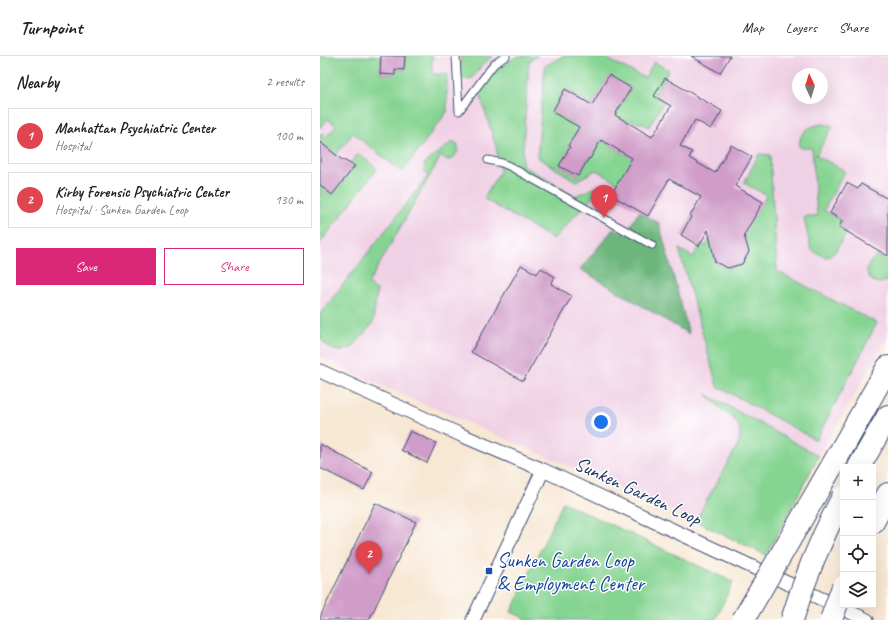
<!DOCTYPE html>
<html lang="en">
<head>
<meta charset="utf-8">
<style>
  :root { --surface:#fff; --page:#f6f6f6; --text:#222; --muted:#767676; --line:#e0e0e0; --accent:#db2777 }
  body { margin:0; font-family:Caveat,sans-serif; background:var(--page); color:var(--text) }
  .controls { position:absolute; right:12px; bottom:12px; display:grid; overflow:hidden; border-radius:0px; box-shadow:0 4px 16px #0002 }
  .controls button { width:36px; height:36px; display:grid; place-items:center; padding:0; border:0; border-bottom:1px solid var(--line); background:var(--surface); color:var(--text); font:20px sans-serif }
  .compass { position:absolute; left:472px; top:12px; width:36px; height:36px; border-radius:50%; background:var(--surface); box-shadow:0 4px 16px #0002; rotate:356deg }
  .you { position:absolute; left:281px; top:366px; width:14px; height:14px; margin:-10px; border:3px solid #fff; border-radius:50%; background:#1a73e8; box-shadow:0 0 0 6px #1a73e833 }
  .badge { display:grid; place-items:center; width:26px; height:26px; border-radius:50%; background:var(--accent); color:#fff; font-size:13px; font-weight:700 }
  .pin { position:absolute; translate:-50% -33px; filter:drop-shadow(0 1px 2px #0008) }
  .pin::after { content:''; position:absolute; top:21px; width:14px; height:12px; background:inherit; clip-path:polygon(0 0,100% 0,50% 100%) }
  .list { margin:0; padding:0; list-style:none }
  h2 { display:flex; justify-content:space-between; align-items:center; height:52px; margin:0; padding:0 16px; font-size:17px }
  h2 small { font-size:13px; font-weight:400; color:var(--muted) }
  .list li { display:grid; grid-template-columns:26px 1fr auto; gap:12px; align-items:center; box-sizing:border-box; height:56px; margin:0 8px 8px; padding:0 8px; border:1px solid var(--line); border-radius:0px }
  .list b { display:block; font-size:15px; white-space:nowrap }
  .list p { margin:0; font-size:13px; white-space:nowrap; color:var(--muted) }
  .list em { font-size:13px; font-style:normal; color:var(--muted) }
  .actions { display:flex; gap:8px; padding:12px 16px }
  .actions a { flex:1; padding:9px 0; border:1px solid var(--accent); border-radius:0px; text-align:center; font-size:14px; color:var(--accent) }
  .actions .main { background:var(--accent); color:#fff }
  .icon { flex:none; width:22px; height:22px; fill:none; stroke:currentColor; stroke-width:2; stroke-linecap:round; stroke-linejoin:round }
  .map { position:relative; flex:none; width:568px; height:564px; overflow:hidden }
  header { display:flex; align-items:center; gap:24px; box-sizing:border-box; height:56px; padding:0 20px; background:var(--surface); border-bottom:1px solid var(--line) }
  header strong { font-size:19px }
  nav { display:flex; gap:22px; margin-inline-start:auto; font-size:14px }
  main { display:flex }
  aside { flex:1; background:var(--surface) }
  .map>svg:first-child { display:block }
  .built { fill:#f0d0e4; fill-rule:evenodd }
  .green { fill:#86d492; stroke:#508278; fill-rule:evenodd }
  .forest { fill:#6cb67c; stroke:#44726d }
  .building { fill:#d09cc9 }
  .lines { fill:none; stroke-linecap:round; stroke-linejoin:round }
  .lane-casing { stroke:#3c4b70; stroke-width:9 }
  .street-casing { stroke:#3c4b70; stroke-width:15 }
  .highway-casing { stroke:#3c4b70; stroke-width:24 }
  .lane { stroke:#fff; stroke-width:7 }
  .street { stroke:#fff; stroke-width:13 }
  .highway { stroke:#fff; stroke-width:22 }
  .highway-bridge-casing { stroke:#3c4b70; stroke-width:24; stroke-linecap:butt }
  .highway-bridge { stroke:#fff; stroke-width:22 }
  .transit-dot { fill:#1a4fb4; stroke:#fff; stroke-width:1.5 }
  .labels { text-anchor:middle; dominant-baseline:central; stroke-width:3; stroke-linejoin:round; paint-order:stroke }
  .street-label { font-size:20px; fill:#1b2f5e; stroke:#fff }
  .transit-label { font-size:20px; fill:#164399; stroke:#fff; text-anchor:start }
</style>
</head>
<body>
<header>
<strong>Turnpoint</strong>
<nav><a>Map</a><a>Layers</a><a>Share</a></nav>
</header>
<main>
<aside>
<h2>Nearby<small>2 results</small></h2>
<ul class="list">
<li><span class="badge" style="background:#e0444e">1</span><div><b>Manhattan Psychiatric Center</b><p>Hospital</p></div><em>100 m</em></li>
<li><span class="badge" style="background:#e0444e">2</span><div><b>Kirby Forensic Psychiatric Center</b><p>Hospital · Sunken Garden Loop</p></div><em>130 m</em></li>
</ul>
<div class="actions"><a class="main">Save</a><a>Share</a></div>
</aside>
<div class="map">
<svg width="568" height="564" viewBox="0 0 568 564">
  <rect width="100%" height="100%" fill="#fff"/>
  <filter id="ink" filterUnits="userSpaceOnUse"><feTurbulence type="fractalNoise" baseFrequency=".025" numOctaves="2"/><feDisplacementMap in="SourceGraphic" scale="8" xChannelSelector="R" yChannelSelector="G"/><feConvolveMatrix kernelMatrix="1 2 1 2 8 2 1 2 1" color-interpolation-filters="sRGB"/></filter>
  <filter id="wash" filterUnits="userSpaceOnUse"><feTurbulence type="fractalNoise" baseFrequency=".012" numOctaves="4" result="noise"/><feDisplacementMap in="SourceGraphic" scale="16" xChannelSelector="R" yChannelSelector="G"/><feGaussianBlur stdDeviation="0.9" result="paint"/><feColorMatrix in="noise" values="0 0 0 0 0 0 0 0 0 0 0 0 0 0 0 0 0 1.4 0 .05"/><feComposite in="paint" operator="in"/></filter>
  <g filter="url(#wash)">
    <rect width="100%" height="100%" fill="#f7e7d3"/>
    <!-- built -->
    <path class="built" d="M0,0H568V281L499,400L446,499L361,458L58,328L0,301ZM478,18H502V42H478Z"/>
    <!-- green -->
    <path class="green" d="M0,0H61L60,18L74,19L75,13L84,14L85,0H112V18H127V56L82,116L33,77L16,99L0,86V78L1,77L6,81L16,70L8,63L0,72Z
      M141,0H173L164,7L152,22L147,23H143L140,17Z
      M197,0H218L209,5L202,109L255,140L275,131L272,142L233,183L164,143L174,125L180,116L176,91L160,38L168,21L183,9Z
      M243,0H281L325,22L334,6L349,14L334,40L344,46L329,71L320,66L319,68L311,64L309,67L295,59L311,32L289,20L272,49L245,33L232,56L259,71L249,90L250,91L240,110L258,120L269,102L270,103L281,84L318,105L298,127L276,114L256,125L217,101L225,10Z
      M503,68L513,70L496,99L525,115L504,154L522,165L519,171L527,176L515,196L511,200L505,201L491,194L484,162L487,160H497L492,92H482L479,90C479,76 490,69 503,68Z
      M132,86L138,89V95L133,103L128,104L121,100L48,228L57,234L53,267L33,291L23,295L14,294L5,288L0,281V258L108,120L104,113L105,107Z
      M439,98L450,99L457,215L557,267L496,384L397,330L359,193L373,201L381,188L386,190L402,161L443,146L446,139L424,127ZM429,196L422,208L408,212L395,206Z
      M37,99L42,100L57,113L0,187V129L12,138L34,111L30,108Z
      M557,199L568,205L567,207L568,208V225C564,226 559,228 555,226C549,224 545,215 548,209C550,206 554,202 557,199Z
      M386,338L499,400L446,499L375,465L419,387L420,376L418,368L413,362L400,352Z
      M243,446L413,526L395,564H209L191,556Z"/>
    <!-- forest -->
    <path class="forest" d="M319,156L339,167L369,278L260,213L294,172L305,178Z"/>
    <g id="blocks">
      <!-- building -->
      <path class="building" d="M61,0H85L84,14L75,13V19L60,18Z
        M371,0H410L400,17Z
        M289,19L311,32L295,59L332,81L333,78H334L351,50L334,40L345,22L402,55L391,73L375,64L360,90L372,96L369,102L395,117L411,89L432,101L415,130L443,146L424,179L429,196L422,208L408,212L395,206L388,174L379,190L361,179L371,161L370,160L381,141L349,123L328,160L291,139L312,102L281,84L270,103L269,102L258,120L239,110L250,91L248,90L259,71L232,56L245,33L272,49Z
        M0,86L21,103L35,110L12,139L0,129Z
        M527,127L538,133L541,128L568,143V200L519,171L522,165L510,157Z
        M201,209L217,218L221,212L235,221L231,228L252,240L203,325L151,296Z
        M90,375L116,387L107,407L81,394Z
        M0,388L35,407L53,416L44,434L0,412Z
        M55,447L96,466L49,564H0V561Z"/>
    </g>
  </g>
  <g filter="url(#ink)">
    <use href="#blocks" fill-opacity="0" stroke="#3c4b70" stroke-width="1"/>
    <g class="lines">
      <!-- lane casing -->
      <g class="lane-casing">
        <path id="lane" d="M136,0L139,55L174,8L186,0
          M168,104L182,107L189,110L332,189"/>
      </g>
      <!-- street casing -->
      <g class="street-casing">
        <path id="street" d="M0,315L141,379L223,414L547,564
          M153,564L223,414"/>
      </g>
      <!-- highway casing -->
      <g class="highway-casing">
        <path id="highway" d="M524,389L568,311
          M539,411L568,360
          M553,466L568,438"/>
      </g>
      <!-- lane -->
      <use href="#lane" class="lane"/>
      <!-- street -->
      <use href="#street" class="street"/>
      <!-- highway -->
      <use href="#highway" class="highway"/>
      <!-- highway-bridge casing -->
      <g class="highway-bridge-casing">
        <path id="highway-bridge" d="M423,564L462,497L524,389
          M472,564C485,521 502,480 523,441
          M511,564L523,531"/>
      </g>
      <!-- highway-bridge -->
      <use href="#highway-bridge" class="highway-bridge"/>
    </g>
  </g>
  <!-- markers -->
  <rect class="transit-dot" x="165" y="511" width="8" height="8" rx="2"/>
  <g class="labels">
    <!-- street labels -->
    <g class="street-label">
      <text transform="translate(318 435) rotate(25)">Sunken Garden Loop</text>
    </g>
    <!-- transit labels -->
    <g class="transit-label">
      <text x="177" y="504">Sunken Garden Loop<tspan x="177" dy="23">&amp; Employment Center</tspan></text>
    </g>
  </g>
</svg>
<div class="controls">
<button>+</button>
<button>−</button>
<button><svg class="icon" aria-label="locate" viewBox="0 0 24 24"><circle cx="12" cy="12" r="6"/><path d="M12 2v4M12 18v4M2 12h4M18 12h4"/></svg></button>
<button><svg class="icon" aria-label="layers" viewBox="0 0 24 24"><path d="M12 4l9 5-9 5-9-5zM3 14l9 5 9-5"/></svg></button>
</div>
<svg class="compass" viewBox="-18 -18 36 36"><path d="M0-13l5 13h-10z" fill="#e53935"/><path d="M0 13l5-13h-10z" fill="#767676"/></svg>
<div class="you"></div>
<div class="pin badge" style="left:284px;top:162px;background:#e0444e">1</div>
<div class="pin badge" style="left:49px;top:518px;background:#e0444e">2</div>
</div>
</main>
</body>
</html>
